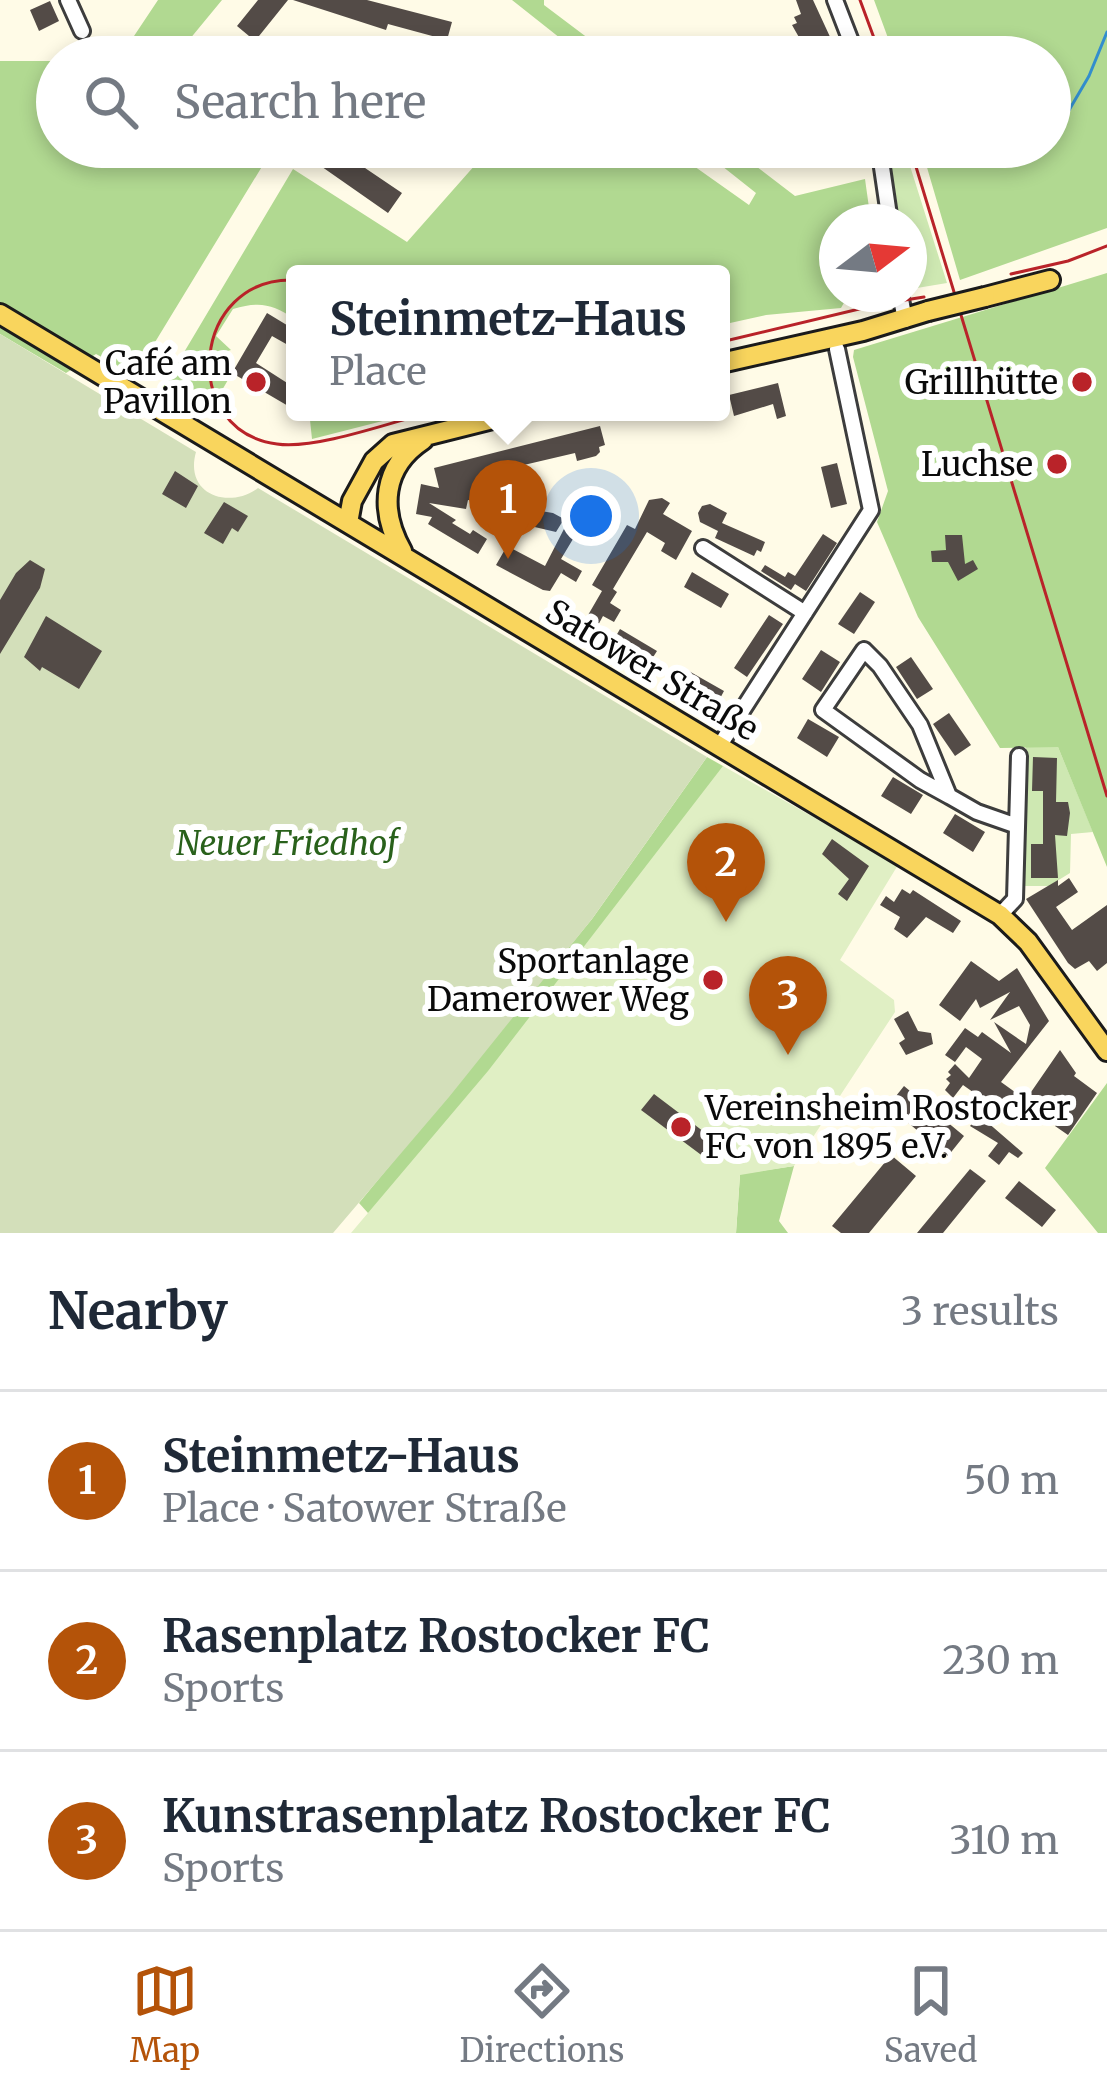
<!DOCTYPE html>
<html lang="en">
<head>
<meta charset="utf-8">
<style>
  :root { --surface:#fff; --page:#f6f6f7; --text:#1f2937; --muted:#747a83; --line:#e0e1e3; --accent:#b45309 }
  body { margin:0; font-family:Merriweather,serif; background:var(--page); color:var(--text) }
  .compass { position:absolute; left:819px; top:204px; width:108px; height:108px; border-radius:50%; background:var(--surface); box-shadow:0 6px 18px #0003; rotate:74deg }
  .you { position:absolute; left:591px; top:516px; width:42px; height:42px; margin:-30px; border:9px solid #fff; border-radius:50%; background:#1a73e8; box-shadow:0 0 0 18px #1a73e833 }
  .badge { display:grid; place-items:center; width:78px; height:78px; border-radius:50%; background:var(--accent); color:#fff; font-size:39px; font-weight:700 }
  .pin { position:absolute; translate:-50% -99px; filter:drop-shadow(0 3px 6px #0008) }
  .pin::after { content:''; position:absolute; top:63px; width:42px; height:36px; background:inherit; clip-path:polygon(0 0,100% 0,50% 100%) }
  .popup { position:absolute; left:286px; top:265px; width:444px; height:156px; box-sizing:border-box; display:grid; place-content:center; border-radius:12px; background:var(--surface); filter:drop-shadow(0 3px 9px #0005); font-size:39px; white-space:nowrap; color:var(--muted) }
  .popup b { font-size:45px; color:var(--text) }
  .popup::after { content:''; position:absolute; left:50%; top:100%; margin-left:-24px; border:24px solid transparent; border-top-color:var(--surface) }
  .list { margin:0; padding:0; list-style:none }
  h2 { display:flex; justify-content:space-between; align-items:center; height:156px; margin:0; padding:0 48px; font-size:51px }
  h2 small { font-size:39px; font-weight:400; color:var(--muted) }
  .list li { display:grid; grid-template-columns:78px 1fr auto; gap:36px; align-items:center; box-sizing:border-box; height:180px; padding:0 48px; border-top:3px solid var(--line) }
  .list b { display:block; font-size:45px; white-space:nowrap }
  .list p { margin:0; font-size:39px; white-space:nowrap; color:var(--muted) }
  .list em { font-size:39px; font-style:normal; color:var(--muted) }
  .icon { flex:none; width:66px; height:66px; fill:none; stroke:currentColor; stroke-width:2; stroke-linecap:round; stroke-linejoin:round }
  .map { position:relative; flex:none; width:1107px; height:1233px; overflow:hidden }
  .search { position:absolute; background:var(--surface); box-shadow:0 6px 18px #0003; left:36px; right:36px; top:36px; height:132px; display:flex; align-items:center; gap:30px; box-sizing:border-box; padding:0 42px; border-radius:66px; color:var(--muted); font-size:45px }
  .sheet { height:696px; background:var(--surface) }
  nav { display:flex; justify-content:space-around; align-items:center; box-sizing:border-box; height:168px; border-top:3px solid var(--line); background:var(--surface); font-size:33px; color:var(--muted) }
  nav a { display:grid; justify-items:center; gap:6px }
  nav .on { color:var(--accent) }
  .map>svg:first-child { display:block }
  .green { fill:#cee8b2 }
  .forest { fill:#b1d991 }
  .cemetery { fill:#d3dfba }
  .pitch { fill:#e0efc4 }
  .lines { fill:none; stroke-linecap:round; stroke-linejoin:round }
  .stream { stroke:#338ecd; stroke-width:3 }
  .building { fill:#534b47 }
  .minor-casing { stroke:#3d3d3d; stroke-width:20 }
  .major-casing { stroke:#1b1b1b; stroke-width:24 }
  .minor { stroke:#fff; stroke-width:14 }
  .major { stroke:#f9d55d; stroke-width:18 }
  .tram { stroke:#b92329; stroke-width:3 }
  .rail { stroke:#b92329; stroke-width:3 }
  .major-bridge-casing { stroke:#1b1b1b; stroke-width:24; stroke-linecap:butt }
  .major-bridge { stroke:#f9d55d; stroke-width:18 }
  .poi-dot { fill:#b92329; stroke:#fff; stroke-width:4.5 }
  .labels { text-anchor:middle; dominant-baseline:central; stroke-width:12; stroke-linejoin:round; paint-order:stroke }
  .poi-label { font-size:33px; fill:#0a0a0a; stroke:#fff; text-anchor:end }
  .street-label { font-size:33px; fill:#0a0a0a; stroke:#fff }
  .park-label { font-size:33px; font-style:italic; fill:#29611b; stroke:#fff }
</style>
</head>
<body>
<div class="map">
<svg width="1107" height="1233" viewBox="0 0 1107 1233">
  <rect width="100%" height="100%" fill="#fffbe7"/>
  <!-- green -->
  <path class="green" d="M888,147H904L947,283L911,289L909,222H900Z
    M1026,747H1058L1093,832L1071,834L1070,873L1049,886H1024Z"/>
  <!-- forest -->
  <path class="forest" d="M158,0H222L175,57H120Z
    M512,0H544V5L613,57H584Z
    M874,0H1107V228L960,280L921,147H1050V57H895Z
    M0,61H57V147H256L269,155L135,375L96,354L66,373L0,334Z
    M491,147L576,150L578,147H667L749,205L756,193L698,147H731L795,196L865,179L871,222H837V255L834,258L837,294H849L841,308L766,315L721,325V274H295V319C272,304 260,301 233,309L216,336L231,350L221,353L216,364L232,373L207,416L161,391L293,169L407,242Z
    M1107,273V867L1058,747L1000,748L918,617L877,522L888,491L853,357L854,350Z
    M315,412H418L312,439L310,420Z
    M707,757L723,766L734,784L417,1233L368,1213L359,1203L592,919Z
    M1107,1083V1233H1098L1045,1168Z
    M794,1166L779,1221L788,1233H736L740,1174Z"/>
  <!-- cemetery -->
  <path class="cemetery" d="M0,334L196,452C184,494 228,510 258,488L707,757L592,919L449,1097L333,1233H0Z"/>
  <!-- pitch -->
  <path class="pitch" d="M723,766L898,865L840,960L894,1000L895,1012L794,1166L740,1175L736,1233H351L488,1071Z"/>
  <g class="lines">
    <!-- stream -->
    <path class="stream" d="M1065,117L1089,76L1107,32"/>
  </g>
  <!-- building -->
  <path class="building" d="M258,0H288L255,41L237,26Z
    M293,0H367L452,22L447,40L388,24L386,30Z
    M796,0H813L837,52L823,57L809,55L792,25L797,23L794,17L801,14Z
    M50,1L59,21L39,31L30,10Z
    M325,147H334L402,193L388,213L315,162Z
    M267,313L295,330V349L272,336L256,363L295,388V410L232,373Z
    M778,383L786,416L777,419L773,404L734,416L729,395Z
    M600,426L605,445L599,447L600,452L596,456L577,461L575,453L511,468L516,507L553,513L564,519L556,532L509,521L500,516L506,506L468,500L466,509L429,503L456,520L452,523L470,534L473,530L487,539L478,554L428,524L432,517L416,514L421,484L439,488L434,468Z
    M837,463L847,504L831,508L821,467Z
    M175,471L198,486L186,508L162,494Z
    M662,498L670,503L663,514L692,531L676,560L661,551L665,543L647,532L613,589L617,592L610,603L621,610L614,622L603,616L596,629L584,622L602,591L592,585L627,525L635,529L649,500Z
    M224,502L248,516L238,532L232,528L223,544L204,533Z
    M710,504L727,513L722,523L765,542L761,552L757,550L754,556L715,538L718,531L700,522L698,513L702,506Z
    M565,527L576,534L561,559L582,571L576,582L561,573L550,591L543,590L496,565L507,546L545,566Z
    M823,534L837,543L806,591L795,584L791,590L761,571L765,565L785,577L788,572L795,576Z
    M945,535H962L965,564L973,560L978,569L958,581L948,562H932L931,551L946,550Z
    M30,560L45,569L40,588L0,654V600L16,573Z
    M692,572L729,594L721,608L684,587Z
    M860,592L875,602L854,634L838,624Z
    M769,615L783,624L747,677L734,668Z
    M46,616L102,651L79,689L42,667L40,671L24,657Z
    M620,629L657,651L648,665L612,643Z
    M821,650L840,662L821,692L802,679Z
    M911,657L933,689L917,699L896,667Z
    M687,670L724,691L716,706L679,684Z
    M949,713L971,745L955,756L933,724Z
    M808,719L839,737L827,757L797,738Z
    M1033,757L1057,758L1056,802H1068L1070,813L1067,836L1055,835L1058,878H1031V844H1043V791H1032Z
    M893,777L923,795L911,814L881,796Z
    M955,814L985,832L973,852L943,833Z
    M832,839L869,866L847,901L838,894L849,879L822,854Z
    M1069,878L1078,892L1056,907L1072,930L1107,905V963L1097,971L1089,961L1075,969L1068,963L1026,899L1058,880V886Z
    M902,889L910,894L913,890L961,921L953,933L926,917L907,938L894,929L900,917L880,905L886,896L894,902Z
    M971,961L999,981L1017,968L1049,1021L1001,1082L1022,1097L1008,1117L963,1085L953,1098L945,1090L950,1083L946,1079L951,1075L948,1072L955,1064L969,1078L982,1059L966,1047L955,1062L945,1055L965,1028L978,1037L982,1032L1011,1053L994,1022L1026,1044L1030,1025L1019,1006L990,1020L1010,992L980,1008L976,999L960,1021L939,1005Z
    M908,1011L918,1031L931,1033L933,1044L906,1055L899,1043L905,1039L894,1019Z
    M1060,1050L1076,1073L1074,1076L1097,1093L1068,1135L1055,1126L1061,1118L1029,1095Z
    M904,1086L964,1136L948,1156L888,1106Z
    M654,1094L720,1144L708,1160L641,1110Z
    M979,1115L1023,1153L1018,1158L1009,1152L999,1165L988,1156L998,1143L970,1126Z
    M891,1155L916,1176L869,1233H841L832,1226Z
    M970,1169L986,1181L978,1190L943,1233H917Z
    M1019,1181L1056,1210L1042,1227L1005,1198Z"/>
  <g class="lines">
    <!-- minor casing -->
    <g class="minor-casing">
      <path id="minor" d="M68,0L82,31
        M835,0L857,57
        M879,147L890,222
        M900,294L905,320
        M703,548L805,613
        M720,745L871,510L837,349
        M949,796L920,780L823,710L864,650L880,666L920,725L949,796L977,812L1017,826
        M1000,915L1015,899L1019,756"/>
    </g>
    <!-- major casing -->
    <g class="major-casing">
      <path id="major" d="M985,297L1050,280
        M0,314L1000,915L1028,942L1107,1051
        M721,363L863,331L928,311
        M348,523L352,501L374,461L393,444L521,412
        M402,551C379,510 382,467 423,440"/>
    </g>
    <!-- minor -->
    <use href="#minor" class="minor"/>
    <!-- major -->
    <use href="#major" class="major"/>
    <!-- tram -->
    <path class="tram" d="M1011,274L1068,261L1107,246
      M295,280C191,276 178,431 277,444C315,450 392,422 431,412
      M721,342L880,304L924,297"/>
    <!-- rail -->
    <path class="rail" d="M860,0L881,57
      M910,147L1107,796"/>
    <!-- major-bridge casing -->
    <g class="major-bridge-casing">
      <path id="major-bridge" d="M928,311L985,297"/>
    </g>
    <!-- major-bridge -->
    <use href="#major-bridge" class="major-bridge"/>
  </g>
  <!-- markers -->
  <g class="poi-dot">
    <circle cx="256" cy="382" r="12"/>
    <circle cx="1082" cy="382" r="12"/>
    <circle cx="1057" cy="464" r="12"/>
    <circle cx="713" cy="980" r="12"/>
    <circle cx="681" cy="1127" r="12"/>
  </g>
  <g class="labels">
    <!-- poi labels -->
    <g class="poi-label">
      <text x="232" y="363">Café am<tspan x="232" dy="38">Pavillon</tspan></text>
      <text x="1058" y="382">Grillhütte</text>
      <text x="1033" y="464">Luchse</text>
      <text x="689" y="961">Sportanlage<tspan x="689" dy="38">Damerower Weg</tspan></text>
      <text x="705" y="1108" text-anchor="start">Vereinsheim Rostocker<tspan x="705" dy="38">FC von 1895 e.V.</tspan></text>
    </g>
    <!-- street labels -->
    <g class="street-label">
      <text transform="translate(652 670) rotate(31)">Satower Straße</text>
    </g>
    <!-- park labels -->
    <g class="park-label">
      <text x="287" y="843">Neuer Friedhof</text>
    </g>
  </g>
</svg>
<svg class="compass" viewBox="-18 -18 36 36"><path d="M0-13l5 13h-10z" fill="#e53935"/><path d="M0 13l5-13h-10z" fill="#747a83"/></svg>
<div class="you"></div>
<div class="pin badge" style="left:508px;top:559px">1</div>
<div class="popup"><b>Steinmetz-Haus</b>Place</div>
<div class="pin badge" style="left:726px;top:922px">2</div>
<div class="pin badge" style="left:788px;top:1055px">3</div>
<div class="search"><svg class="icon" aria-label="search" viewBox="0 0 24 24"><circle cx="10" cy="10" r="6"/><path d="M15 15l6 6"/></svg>Search here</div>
</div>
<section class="sheet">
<h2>Nearby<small>3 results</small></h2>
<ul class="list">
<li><span class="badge">1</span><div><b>Steinmetz-Haus</b><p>Place · Satower Straße</p></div><em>50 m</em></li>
<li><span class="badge">2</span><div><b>Rasenplatz Rostocker FC</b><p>Sports</p></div><em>230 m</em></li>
<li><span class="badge">3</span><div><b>Kunstrasenplatz Rostocker FC</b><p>Sports</p></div><em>310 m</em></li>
</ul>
</section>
<nav>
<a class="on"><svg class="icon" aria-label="map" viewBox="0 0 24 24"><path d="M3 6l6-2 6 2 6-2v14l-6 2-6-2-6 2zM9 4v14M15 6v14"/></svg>Map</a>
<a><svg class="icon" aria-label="directions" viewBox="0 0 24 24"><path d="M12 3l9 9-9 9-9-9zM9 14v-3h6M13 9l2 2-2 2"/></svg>Directions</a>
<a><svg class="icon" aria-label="saved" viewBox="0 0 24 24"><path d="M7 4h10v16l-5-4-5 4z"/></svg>Saved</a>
</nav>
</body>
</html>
